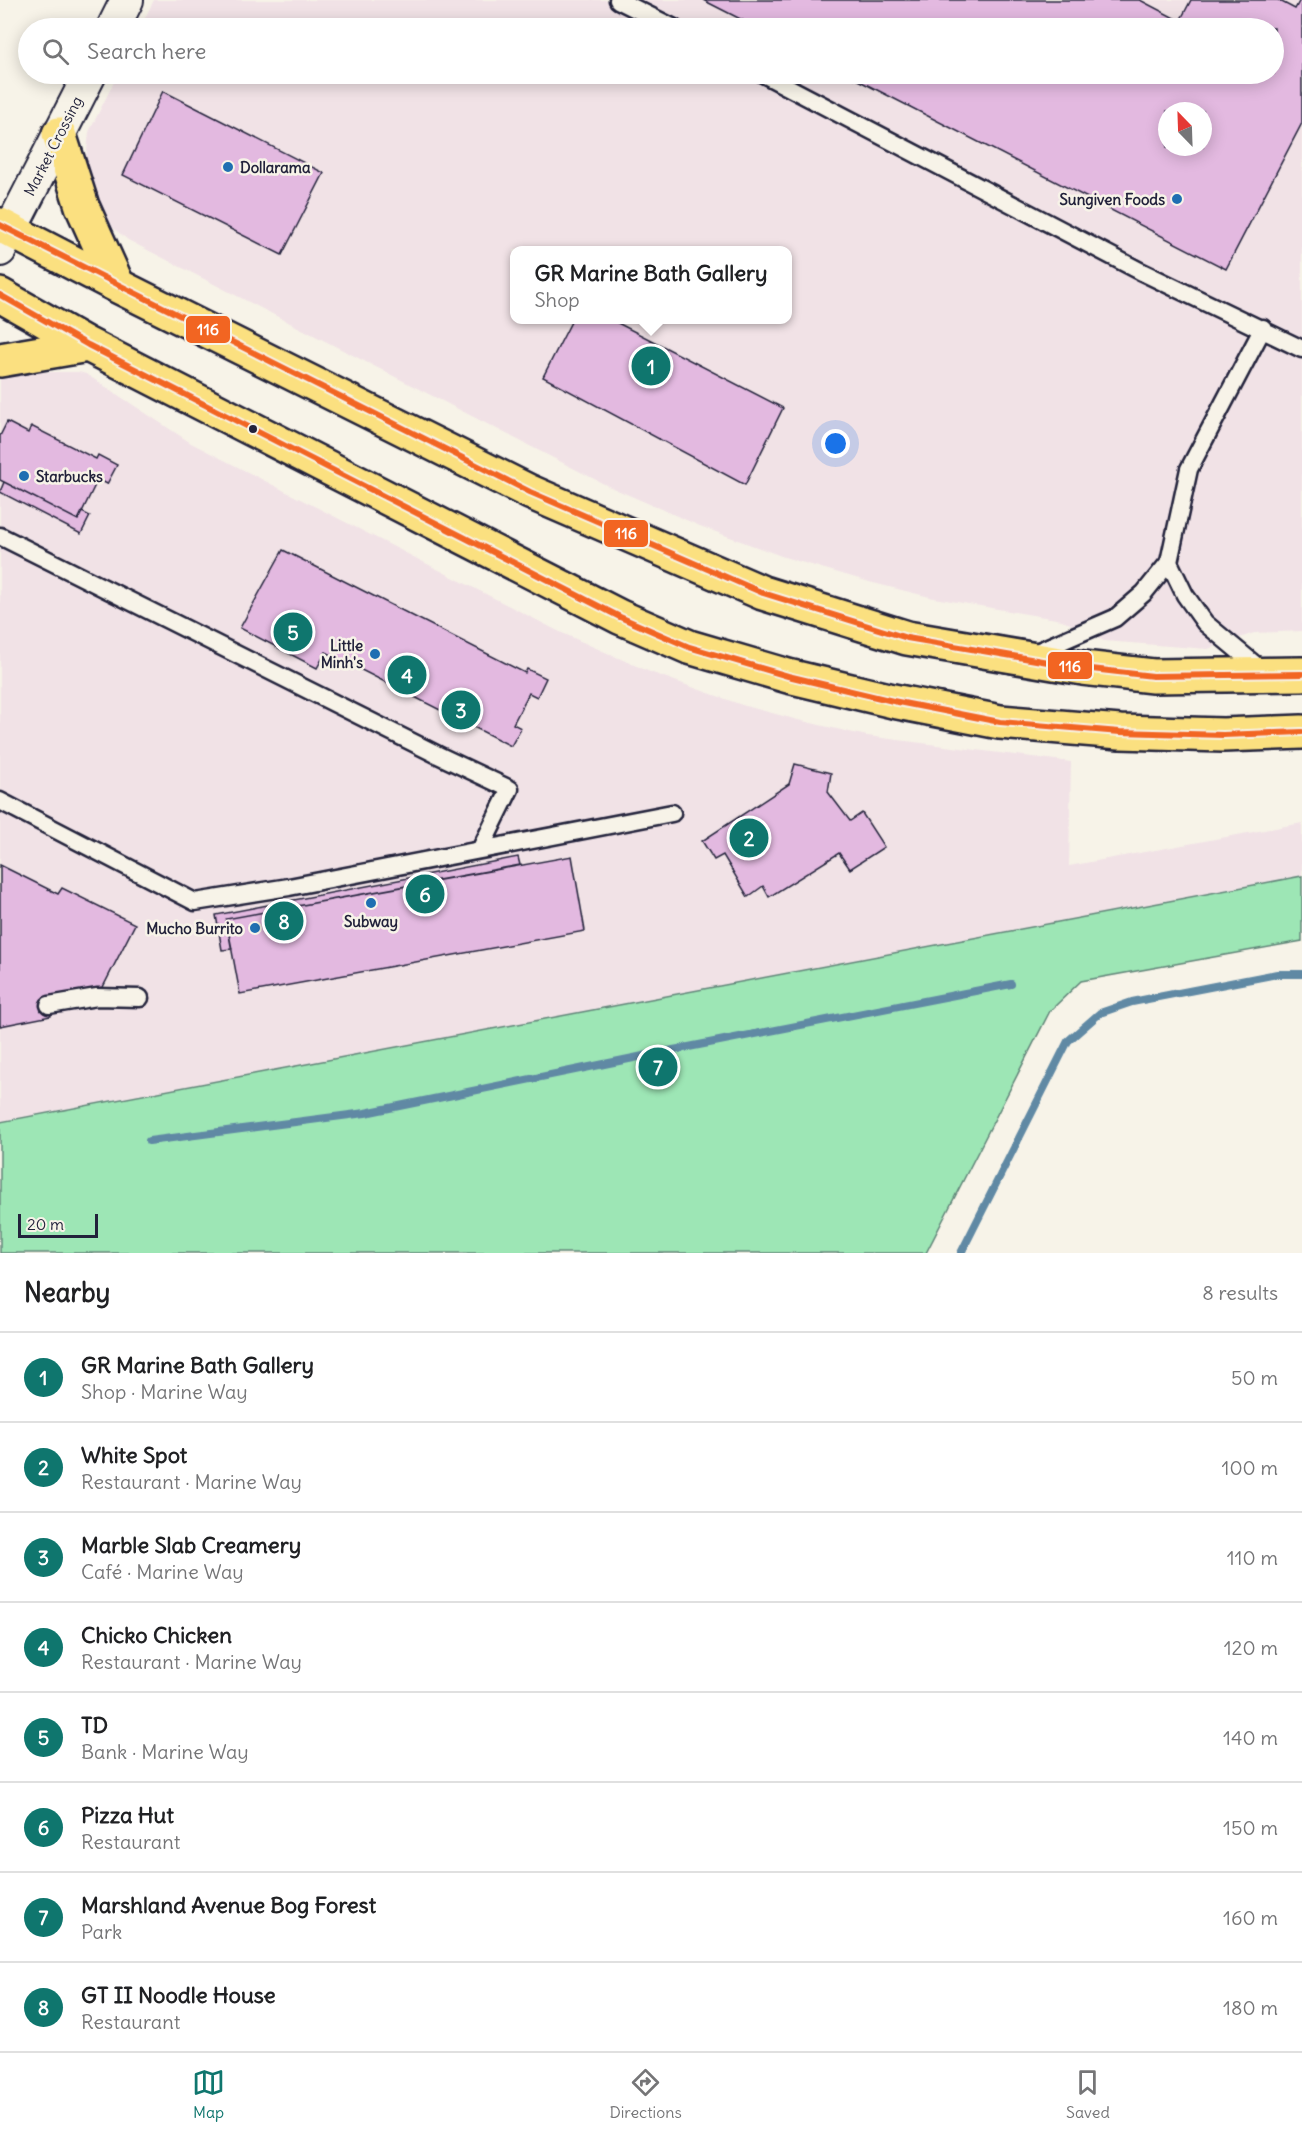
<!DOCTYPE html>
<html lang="en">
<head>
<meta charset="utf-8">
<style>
  :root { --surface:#fff; --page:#f2f2f2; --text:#202124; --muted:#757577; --line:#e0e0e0; --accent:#0f766e }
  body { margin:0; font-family:Delius,sans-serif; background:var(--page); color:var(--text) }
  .compass { position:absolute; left:1158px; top:102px; width:54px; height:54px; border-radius:50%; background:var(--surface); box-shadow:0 3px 15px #0003; rotate:337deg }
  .scale { position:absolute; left:18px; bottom:15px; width:80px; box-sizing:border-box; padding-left:6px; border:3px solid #22223b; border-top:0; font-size:16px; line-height:21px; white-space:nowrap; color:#22223b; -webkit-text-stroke:4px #f7f3e8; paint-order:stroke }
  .you { position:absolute; left:836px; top:444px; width:21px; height:21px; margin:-15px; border:4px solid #fff; border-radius:50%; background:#1a73e8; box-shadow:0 0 0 9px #1a73e833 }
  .badge { display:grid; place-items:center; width:39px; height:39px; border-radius:50%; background:var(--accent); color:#fff; font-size:20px; font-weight:700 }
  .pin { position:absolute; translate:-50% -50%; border:3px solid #fff; box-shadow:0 2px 6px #0006 }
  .popup { position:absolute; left:510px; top:246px; width:282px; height:78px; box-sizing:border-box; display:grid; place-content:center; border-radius:12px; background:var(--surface); filter:drop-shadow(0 2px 4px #0005); font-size:20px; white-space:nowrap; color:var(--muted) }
  .popup b { font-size:22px; color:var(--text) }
  .popup::after { content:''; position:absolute; left:50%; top:100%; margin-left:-12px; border:12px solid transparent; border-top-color:var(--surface) }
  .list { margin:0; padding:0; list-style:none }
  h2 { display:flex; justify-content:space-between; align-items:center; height:78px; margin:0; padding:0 24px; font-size:26px }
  h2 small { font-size:20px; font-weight:400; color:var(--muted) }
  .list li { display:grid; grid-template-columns:39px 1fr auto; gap:18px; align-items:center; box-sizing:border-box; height:90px; padding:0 24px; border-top:2px solid var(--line) }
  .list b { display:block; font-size:22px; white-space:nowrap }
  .list p { margin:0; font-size:20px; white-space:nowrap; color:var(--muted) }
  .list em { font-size:20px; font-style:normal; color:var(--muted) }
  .icon { flex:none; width:33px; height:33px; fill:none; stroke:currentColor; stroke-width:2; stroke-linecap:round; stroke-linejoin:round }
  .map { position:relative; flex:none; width:1302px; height:1253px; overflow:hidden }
  .search { position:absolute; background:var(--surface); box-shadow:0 3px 15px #0003; left:18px; right:18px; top:18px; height:66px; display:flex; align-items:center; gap:15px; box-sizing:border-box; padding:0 21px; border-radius:33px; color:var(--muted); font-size:22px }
  .sheet { height:798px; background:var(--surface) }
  nav { display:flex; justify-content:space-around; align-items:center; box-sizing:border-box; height:84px; border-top:2px solid var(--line); background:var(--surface); font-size:16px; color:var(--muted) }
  nav a { display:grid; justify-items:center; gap:3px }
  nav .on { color:var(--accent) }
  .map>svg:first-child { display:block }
  .built { fill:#f1e2e6; fill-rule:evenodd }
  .green { fill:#9de6b5; stroke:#608478; stroke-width:1.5 }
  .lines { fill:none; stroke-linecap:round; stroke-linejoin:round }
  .stream { stroke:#6089a4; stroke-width:8 }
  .building { fill:#e3b9e0; stroke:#22223b; stroke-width:1.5; fill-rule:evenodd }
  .lane-casing { stroke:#22223b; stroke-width:21 }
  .street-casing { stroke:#22223b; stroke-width:36 }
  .primary-casing { stroke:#22223b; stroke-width:38 }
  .lane { stroke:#f7f3e8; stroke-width:16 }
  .street { stroke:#f7f3e8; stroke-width:32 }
  .primary { stroke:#fbe080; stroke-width:33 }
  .bus-1-casing { stroke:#f7f3e8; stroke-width:10 }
  .bus-1 { stroke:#f26522; stroke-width:6 }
  .poi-dot { fill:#1f6fb2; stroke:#f7f3e8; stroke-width:2 }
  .bus-dot { fill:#22223b; stroke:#f7f3e8; stroke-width:2 }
  .labels { text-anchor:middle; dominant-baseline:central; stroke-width:5; stroke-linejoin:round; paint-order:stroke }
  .street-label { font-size:15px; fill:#22223b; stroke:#f7f3e8 }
  .poi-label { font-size:15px; font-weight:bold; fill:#22223b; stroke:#f7f3e8; text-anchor:end }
  .line-badge { stroke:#f7f3e8; stroke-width:2 }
  .badge-label { font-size:16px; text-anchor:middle; font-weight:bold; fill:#fff }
</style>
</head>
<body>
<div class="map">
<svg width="1302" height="1253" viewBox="0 0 1302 1253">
  <rect width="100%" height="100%" fill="#f7f3e8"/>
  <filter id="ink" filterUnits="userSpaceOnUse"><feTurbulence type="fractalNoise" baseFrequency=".0167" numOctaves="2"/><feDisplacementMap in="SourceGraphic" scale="12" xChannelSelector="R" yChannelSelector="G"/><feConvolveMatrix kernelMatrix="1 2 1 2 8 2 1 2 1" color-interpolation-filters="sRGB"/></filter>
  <g filter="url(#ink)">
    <!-- built -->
    <path class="built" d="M154,0H1302V631L1254,633L1208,649L1104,641L1062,620L934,598L873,583L784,557L700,526L608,486L128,240L106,222L99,211L85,169L89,132L118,74H1274V28H140ZM1167,111H1203V147H1167ZM514,250H788V320H514Z
      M22,372H79L86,374L191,443L560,632L650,672L742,705L798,720L867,736L1071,762L1069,866L1302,823V876L0,1122V375Z"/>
    <!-- green -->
    <path class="green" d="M1302,876V941L1081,981L1050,1011L926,1253H0V1122Z"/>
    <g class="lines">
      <!-- stream -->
      <path class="stream" d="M149,1141L365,1113L658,1053L1011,984
        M961,1253L1068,1041L1100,1013L1132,1002L1277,974H1302"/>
    </g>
    <!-- building -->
    <path class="building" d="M703,0H1140L1180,21L1191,0H1278L1295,9L1300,0H1302V123L1226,269L846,74H1274V28H758ZM1167,111H1203V147H1167Z
      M163,91L324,173L282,255L123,175Z
      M572,320H612L783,408L745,485L543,377Z
      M7,422L28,433L31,426L96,459L98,455L117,465L107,484L98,479L78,520L0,480V436Z
      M4,482L78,520L82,512L90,516L81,534L0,492Z
      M283,550L525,673L527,669L546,678L537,697L529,693L513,724L521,728L511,746L326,652L317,668L240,628Z
      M795,764L831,773L828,792L850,821L862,813L884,847L850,869L839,853L769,897L763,886L748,897L723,855L714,860L702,841L789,784Z
      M572,856L585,931L240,994L226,919Z
      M518,857L520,865L226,919L232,949L222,950L216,915Z
      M0,865L58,894L62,888L135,924L103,987L47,998L51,1016L0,1026Z"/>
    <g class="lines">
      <!-- lane casing -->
      <g class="lane-casing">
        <path id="lane" d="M618,0L674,28
          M763,74L1140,271L1302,349
          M0,536L438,755L510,789L480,850
          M1169,562L1185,595L1205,623L1265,673
          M1032,654L1115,618L1144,593L1169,562L1189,469L1263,328
          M0,801L195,902L289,887L672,813
          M49,1005L97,997L140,998"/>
      </g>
      <!-- street casing -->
      <g class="street-casing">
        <path id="street" d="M113,28L127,0
          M0,250L90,74"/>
      </g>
      <!-- primary casing -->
      <g class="primary-casing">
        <path id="primary" d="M59,134L82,206L118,286
          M0,225L118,286L530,492L763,593L907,638L1083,668L1153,676L1302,674
          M0,295L88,345L620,617L689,647L788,676L893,701L1000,722L1120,732L1223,735L1302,732
          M0,360L88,345"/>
      </g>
      <!-- lane -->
      <use href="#lane" class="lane"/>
      <!-- street -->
      <use href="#street" class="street"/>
      <!-- primary -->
      <use href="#primary" class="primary"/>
      <!-- bus-1 casing -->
      <g class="bus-1-casing">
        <path id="bus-1" d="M0,225L530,492L763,593L907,638L1083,668L1153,676L1302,674
          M0,295L88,345L620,617L689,647L788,676L893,701L1000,722L1120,732L1223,735L1302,732"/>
      </g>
      <!-- bus-1 -->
      <use href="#bus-1" class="bus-1"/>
    </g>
  </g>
  <!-- markers -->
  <g class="poi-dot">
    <circle cx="228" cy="167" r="6"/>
    <circle cx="1177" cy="199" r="6"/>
    <circle cx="24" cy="476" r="6"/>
    <circle cx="375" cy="654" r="6"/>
    <circle cx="371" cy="903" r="6"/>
    <circle cx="255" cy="928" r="6"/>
  </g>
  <circle class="bus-dot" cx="253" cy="429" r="5"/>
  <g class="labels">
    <!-- street labels -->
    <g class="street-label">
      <text transform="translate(53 146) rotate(-63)">Market Crossing</text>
    </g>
    <!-- poi labels -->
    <g class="poi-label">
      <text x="240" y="167" text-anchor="start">Dollarama</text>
      <text x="1165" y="199">Sungiven Foods</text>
      <text x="36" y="476" text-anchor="start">Starbucks</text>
      <text x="363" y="645">Little<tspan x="363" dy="17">Minh's</tspan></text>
      <text x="371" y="921" text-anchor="middle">Subway</text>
      <text x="243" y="928">Mucho Burrito</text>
    </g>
  </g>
  <g class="line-badge">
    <rect x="185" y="315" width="46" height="29" rx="6" fill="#f26522"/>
    <rect x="603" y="519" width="46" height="29" rx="6" fill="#f26522"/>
    <rect x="1047" y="651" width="46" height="29" rx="6" fill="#f26522"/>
  </g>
  <g class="badge-label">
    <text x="208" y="335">116</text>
    <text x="626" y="539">116</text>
    <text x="1070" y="672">116</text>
  </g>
</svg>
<svg class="compass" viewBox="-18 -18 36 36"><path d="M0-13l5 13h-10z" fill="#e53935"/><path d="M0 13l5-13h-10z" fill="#757577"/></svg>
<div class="scale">20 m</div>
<div class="you"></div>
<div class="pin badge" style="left:651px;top:366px">1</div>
<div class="popup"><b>GR Marine Bath Gallery</b>Shop</div>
<div class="pin badge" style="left:749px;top:838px">2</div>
<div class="pin badge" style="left:461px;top:710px">3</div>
<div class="pin badge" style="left:407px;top:675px">4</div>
<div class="pin badge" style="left:293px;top:632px">5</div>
<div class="pin badge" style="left:425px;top:894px">6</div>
<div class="pin badge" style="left:658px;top:1067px">7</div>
<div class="pin badge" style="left:284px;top:921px">8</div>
<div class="search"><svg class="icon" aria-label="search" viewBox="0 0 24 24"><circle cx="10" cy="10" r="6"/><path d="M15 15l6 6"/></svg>Search here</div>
</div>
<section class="sheet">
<h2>Nearby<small>8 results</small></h2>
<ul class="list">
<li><span class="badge">1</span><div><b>GR Marine Bath Gallery</b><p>Shop · Marine Way</p></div><em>50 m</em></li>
<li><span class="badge">2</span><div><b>White Spot</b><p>Restaurant · Marine Way</p></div><em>100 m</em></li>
<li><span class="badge">3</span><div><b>Marble Slab Creamery</b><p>Café · Marine Way</p></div><em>110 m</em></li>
<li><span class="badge">4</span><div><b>Chicko Chicken</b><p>Restaurant · Marine Way</p></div><em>120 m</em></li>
<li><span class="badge">5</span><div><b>TD</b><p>Bank · Marine Way</p></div><em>140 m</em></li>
<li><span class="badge">6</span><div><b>Pizza Hut</b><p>Restaurant</p></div><em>150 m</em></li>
<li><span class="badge">7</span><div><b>Marshland Avenue Bog Forest</b><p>Park</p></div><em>160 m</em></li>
<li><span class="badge">8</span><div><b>GT II Noodle House</b><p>Restaurant</p></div><em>180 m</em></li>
</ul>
</section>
<nav>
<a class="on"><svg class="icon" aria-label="map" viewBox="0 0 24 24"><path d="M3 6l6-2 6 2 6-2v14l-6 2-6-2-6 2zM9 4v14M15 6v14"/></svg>Map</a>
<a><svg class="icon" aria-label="directions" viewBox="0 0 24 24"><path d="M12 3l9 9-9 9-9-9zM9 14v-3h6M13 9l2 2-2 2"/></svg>Directions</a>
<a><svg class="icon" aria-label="saved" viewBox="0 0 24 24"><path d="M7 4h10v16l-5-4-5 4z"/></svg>Saved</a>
</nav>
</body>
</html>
